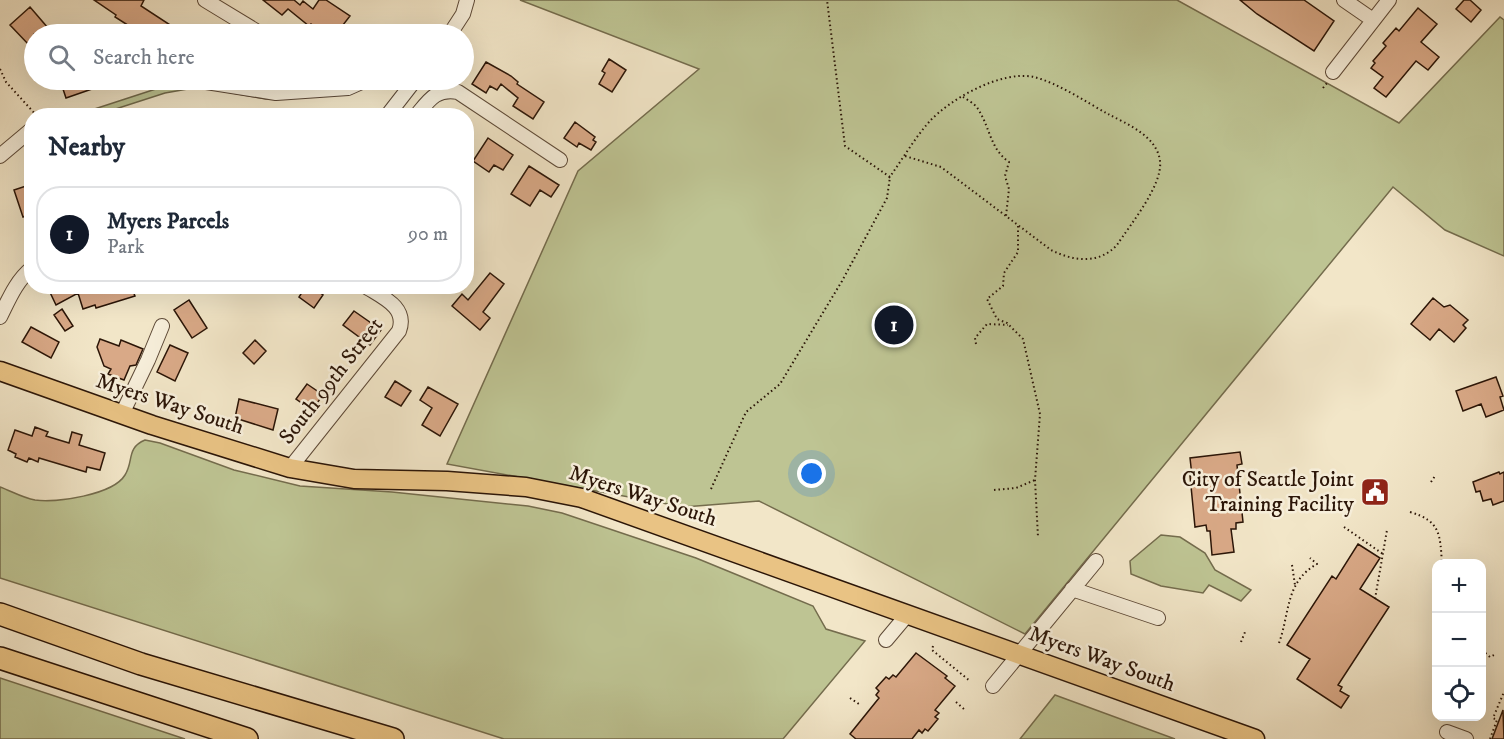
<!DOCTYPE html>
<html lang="en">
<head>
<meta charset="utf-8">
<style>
  :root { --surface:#fff; --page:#f2f2f3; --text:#1f2937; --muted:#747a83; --line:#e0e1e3; --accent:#111827 }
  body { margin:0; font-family:"IM FELL DW Pica",serif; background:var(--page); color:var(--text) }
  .controls { position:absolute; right:18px; bottom:18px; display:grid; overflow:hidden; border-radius:12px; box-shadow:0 6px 24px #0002 }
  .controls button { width:54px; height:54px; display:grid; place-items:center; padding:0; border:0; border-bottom:2px solid var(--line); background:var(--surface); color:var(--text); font:30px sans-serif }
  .you { position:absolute; left:812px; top:474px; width:21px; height:21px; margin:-15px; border:4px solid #fff; border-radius:50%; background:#1a73e8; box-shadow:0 0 0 9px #1a73e833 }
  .badge { display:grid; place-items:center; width:39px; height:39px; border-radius:50%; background:var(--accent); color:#fff; font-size:20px; font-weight:700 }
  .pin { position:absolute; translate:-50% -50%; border:3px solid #fff; box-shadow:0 2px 6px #0006 }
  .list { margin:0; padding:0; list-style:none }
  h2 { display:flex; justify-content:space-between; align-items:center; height:78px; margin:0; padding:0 24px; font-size:26px }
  h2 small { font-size:20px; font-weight:400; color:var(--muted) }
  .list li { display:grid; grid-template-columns:39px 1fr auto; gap:18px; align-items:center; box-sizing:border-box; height:96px; margin:0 12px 12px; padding:0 12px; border:2px solid var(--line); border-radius:24px }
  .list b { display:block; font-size:22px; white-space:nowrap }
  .list p { margin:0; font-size:20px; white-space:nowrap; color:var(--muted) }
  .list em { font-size:20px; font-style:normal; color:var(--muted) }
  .icon { flex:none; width:33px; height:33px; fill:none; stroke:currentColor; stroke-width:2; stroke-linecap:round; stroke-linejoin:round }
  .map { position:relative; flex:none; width:1504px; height:739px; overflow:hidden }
  .search { position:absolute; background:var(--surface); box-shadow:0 6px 24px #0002; left:24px; top:24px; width:450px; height:66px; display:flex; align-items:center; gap:15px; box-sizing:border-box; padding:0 21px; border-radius:33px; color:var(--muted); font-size:22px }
  .panel { position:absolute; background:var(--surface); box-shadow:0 6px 24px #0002; left:24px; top:108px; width:450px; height:186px; border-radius:24px }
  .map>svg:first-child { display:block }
  .green { fill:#bec493; stroke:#746c4d; stroke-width:1.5 }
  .building { fill:#d9a987; stroke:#2b1507; stroke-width:1.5 }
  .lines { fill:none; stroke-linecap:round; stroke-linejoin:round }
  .minor-casing { stroke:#5d4937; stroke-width:16 }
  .major-casing { stroke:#2b1507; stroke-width:21 }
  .highway-casing { stroke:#2b1507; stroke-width:24 }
  .path { stroke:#2b1507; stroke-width:2; stroke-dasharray:1.5 3; stroke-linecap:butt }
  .minor { stroke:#f7efdb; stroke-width:14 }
  .major { stroke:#e9c384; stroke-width:18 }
  .highway { stroke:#e9c384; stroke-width:21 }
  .labels { text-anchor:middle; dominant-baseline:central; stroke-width:5; stroke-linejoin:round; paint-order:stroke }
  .street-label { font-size:22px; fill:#2b1507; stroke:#f7efdb }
  .poi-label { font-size:22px; fill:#2b1507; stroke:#f7efdb; text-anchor:end }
</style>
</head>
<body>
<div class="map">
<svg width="1504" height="739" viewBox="0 0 1504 739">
  <rect width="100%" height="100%" fill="#f2e6c8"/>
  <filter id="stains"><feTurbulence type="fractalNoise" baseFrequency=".00333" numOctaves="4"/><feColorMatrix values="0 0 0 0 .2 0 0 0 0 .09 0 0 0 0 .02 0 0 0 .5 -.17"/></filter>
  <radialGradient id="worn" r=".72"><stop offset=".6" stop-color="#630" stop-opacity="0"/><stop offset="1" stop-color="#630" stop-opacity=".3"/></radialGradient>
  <!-- green -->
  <path class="green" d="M520,0H1177L1399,123L1500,17L1504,20V256L1445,230L1393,187L1025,634L759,501L684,507L447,464L578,171L699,69Z
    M233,80L283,87L346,82L351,80H381L348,94L266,99L199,87L165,93L97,115L73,116L168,85Z
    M145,440L160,443L234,470L300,486L392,492L528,506L562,513L696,558L813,606L826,629L865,641L783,739H504L0,578V487C11,491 23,498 35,500C56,503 113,495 125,475C134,461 126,448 145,440Z
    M1161,535L1180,537L1205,553L1215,570L1251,590L1241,601L1209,585L1203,593L1161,586L1131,574L1130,561Z
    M0,678L185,739H0Z
    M1055,695L1175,739H1020Z"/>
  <!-- building -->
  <path class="building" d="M94,0H144L141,6L184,34H130L134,29L115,17L116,15Z
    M263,0H294L300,5L303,1L313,9L319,0H326L350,16L336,34H324L311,24L309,26L288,9L282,15Z
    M1240,0H1304L1334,21L1314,51L1257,14Z
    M1464,0H1470L1481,10L1471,22L1456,9Z
    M30,7L48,28L41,34H34V40L29,45L10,25Z
    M1418,8L1437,24L1421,42L1439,57L1428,70L1416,61L1386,97L1374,88L1383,77L1371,68L1375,63L1373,61L1386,46L1383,43L1396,28L1399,31Z
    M609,59L626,70L612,92L599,84L605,73L602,71Z
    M486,62L511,76L518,82L517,84L544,102L533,119L513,106L518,98L501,84L497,90L490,86L486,93L472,84Z
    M60,80H89L92,89L66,98Z
    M575,122L595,137L593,140L596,142L591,150L579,143L577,147L564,138Z
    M488,138L513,155L503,170L494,165L489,172L473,161Z
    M529,166L559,185L551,197L540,190L530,206L511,194Z
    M32,184V214L23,217L14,190Z
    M490,273L504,284L483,312L490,318L480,330L452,306L462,294L468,300Z
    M47,286H131L135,296L96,308L95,305L83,309L78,293L56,305Z
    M306,286H312L323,295L314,308L299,297Z
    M1433,298L1444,307L1450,305L1468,320L1463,325L1466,328L1454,342L1439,329L1430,340L1411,324Z
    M189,300L207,328L192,338L174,310Z
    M62,309L73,326L65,331L54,315Z
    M354,311L381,330L370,345L343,325Z
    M31,327L59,342L51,358L22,342Z
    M100,339L119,346L121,340L143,349L136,365L130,366L124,380L108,374L111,369L104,366L97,347Z
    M255,340L266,351L254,364L243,353Z
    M170,345L188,353L175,381L157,372Z
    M1496,377L1503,396L1500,397L1504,410L1486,417L1481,404L1463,411L1456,391Z
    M395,381L411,391L401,406L385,397Z
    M307,384L323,395L312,410L296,399Z
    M428,387L458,404L440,436L422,425L432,408L420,400Z
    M239,399L278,409L273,430L235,418Z
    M35,427L48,432L46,436L69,443L72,432L82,435L79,445L105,453L100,470L87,467L86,472L39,458L38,462L29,458L27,462L15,457L16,454L8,450L15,430L32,436Z
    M1240,452L1242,464L1237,465L1243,522L1236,523V529H1231L1234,552L1212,555L1210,531H1207L1206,525L1195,527L1190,476H1192L1190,458Z
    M1499,472L1500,474L1504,472V501L1493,505L1491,499L1483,501L1480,491L1476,492L1473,482Z
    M1358,544L1380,558L1360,589L1389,607L1338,685L1342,687L1340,691L1349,696L1341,708L1297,679L1310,659L1287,645L1332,576L1336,579Z
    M916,653L947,676L945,678L955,686L935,710L939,713L935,717L938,719L928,731L925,729L922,733L919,730L912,739H856L850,734L879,698L876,695L879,691L876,688L886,677L889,679L893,675L896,677Z
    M1503,710L1504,739H1492Z"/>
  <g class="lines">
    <!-- minor casing -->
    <g class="minor-casing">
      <path id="minor" d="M205,0L261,34
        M1344,0L1373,20
        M450,34L463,14L467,0
        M1333,72L1389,0
        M162,82L200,81L276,93L348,88L366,80
        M387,116L415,80
        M416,116C429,100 436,88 458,92L560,160
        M0,156L32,129
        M0,317C9,299 16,281 32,268
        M122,414L148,360L162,326
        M290,468L399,331C408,307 382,297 365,286
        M1072,589L1158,618
        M886,640L907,615
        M993,686L1096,561
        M1447,732L1466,739"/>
    </g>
    <!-- major casing -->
    <g class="major-casing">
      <path id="major" d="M0,371L152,425L290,468L354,479L447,481L526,487L582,498L1255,739"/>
    </g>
    <!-- highway casing -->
    <g class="highway-casing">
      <path id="highway" d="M0,614L141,664L393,739
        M0,658L247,739"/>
    </g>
    <!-- path -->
    <path class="path" d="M0,69L6,82L37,116
      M1323,88L1327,83
      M963,97C968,100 975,104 978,109C990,127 990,149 1009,162L1005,176L1009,189L1006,216
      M889,178C902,160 914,139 929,122C951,98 1002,70 1034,77C1058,83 1086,102 1108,114C1127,124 1157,136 1160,161C1163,185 1130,225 1117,245C1098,265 1073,261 1051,250L941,167L905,156
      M1018,226V252L1004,273L1003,286L987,299L997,319L1007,323L1023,339L1040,414L1035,480L1038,537
      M976,344L975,338L987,324L1008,325
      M1431,482L1435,476
      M711,489L746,412L780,384L842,281L887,198L890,177L845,146L827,0
      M994,490L1016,488L1035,480
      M1410,512C1441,521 1440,535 1442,564
      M1344,527L1383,554
      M1292,565L1295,585
      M1375,599L1387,530
      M1241,642L1245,632
      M1279,643C1290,613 1285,582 1317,564L1310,558
      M933,646L932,650L970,681
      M1482,650L1490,657L1494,655
      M850,698L859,704
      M956,702L964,709
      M1490,739L1497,720L1493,718L1504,692"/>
    <!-- minor -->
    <use href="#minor" class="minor"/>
    <!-- major -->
    <use href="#major" class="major"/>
    <!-- highway -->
    <use href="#highway" class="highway"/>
  </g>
  <!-- icons -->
  <defs>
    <g id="civic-square" transform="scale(1.5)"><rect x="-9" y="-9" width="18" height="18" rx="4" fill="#8f2418" stroke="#f7efdb"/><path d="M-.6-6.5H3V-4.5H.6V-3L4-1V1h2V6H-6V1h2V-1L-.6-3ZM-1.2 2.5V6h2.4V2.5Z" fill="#fff"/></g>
  </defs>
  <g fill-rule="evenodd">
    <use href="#civic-square" x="1375" y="492"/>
  </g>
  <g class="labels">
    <!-- street labels -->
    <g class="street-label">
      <text transform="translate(331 381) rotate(-52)">South 99th Street</text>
      <text transform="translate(170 404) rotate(18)">Myers Way South</text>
      <text transform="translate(643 496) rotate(18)">Myers Way South</text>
      <text transform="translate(1102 659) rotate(20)">Myers Way South</text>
    </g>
    <!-- poi labels -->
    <g class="poi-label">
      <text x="1354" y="479">City of Seattle Joint<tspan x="1354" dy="25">Training Facility</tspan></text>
    </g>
  </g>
  <rect width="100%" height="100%" filter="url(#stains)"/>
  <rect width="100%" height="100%" fill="url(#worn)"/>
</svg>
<div class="controls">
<button>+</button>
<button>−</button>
<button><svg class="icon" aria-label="locate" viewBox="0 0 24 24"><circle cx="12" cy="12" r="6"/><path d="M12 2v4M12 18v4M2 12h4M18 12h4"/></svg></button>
</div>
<div class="you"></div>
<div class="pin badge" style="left:894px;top:325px">1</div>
<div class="search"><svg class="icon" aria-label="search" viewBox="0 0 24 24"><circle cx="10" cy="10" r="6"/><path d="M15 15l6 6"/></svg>Search here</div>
<section class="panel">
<h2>Nearby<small></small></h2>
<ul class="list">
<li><span class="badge">1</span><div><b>Myers Parcels</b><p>Park</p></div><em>90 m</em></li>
</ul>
</section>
</div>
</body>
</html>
